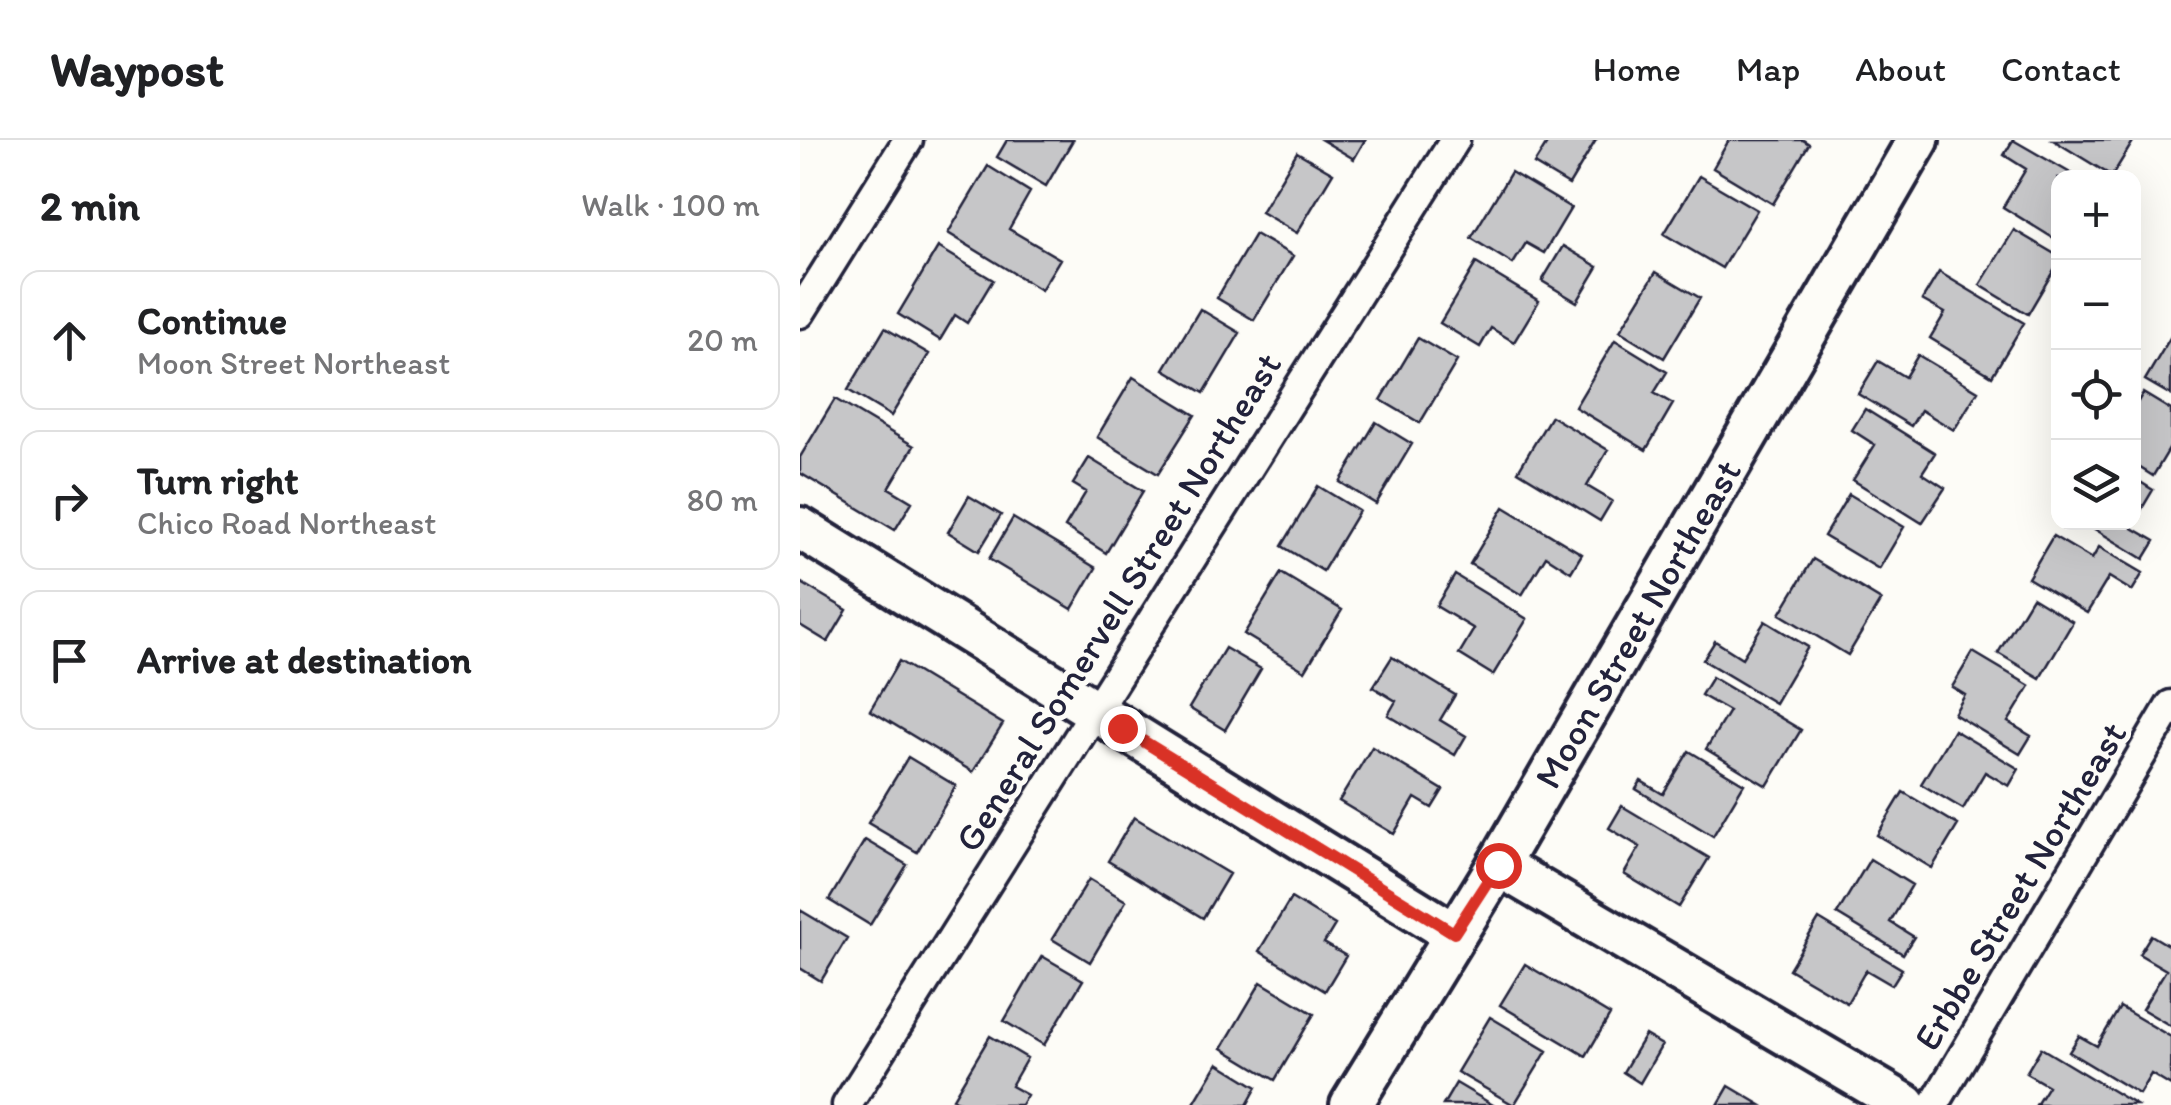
<!DOCTYPE html>
<html lang="en">
<head>
<meta charset="utf-8">
<style>
  :root { --surface:#fff; --page:#f2f2f2; --text:#202124; --muted:#757577; --line:#e0e0e0 }
  body { margin:0; font-family:Itim,sans-serif; background:var(--page); color:var(--text) }
  .controls { position:absolute; right:30px; top:30px; display:grid; overflow:hidden; border-radius:20px; box-shadow:0 10px 40px #0002 }
  .controls button { width:90px; height:90px; display:grid; place-items:center; padding:0; border:0; border-bottom:2px solid var(--line); background:var(--surface); color:var(--text); font:50px sans-serif }
  .stop { position:absolute; width:30px; height:30px; margin:-22px; border:8px solid #d93025; border-radius:50%; background:#fff }
  .stop.end { background:#d93025; border-color:#fff; box-shadow:0 2px 10px #0008 }
  .list { margin:0; padding:0; list-style:none }
  h2 { display:flex; justify-content:space-between; align-items:center; height:130px; margin:0; padding:0 40px; font-size:42px }
  h2 small { font-size:32px; font-weight:400; color:var(--muted) }
  .list li { display:grid; grid-template-columns:65px 1fr auto; gap:30px; align-items:center; box-sizing:border-box; height:140px; margin:0 20px 20px; padding:0 20px; border:2px solid var(--line); border-radius:20px }
  .list b { display:block; font-size:38px; white-space:nowrap }
  .list p { margin:0; font-size:32px; white-space:nowrap; color:var(--muted) }
  .list em { font-size:32px; font-style:normal; color:var(--muted) }
  .icon { flex:none; width:55px; height:55px; fill:none; stroke:currentColor; stroke-width:2; stroke-linecap:round; stroke-linejoin:round }
  .map { position:relative; flex:none; width:1371px; height:965px; overflow:hidden }
  header { display:flex; align-items:center; gap:60px; box-sizing:border-box; height:140px; padding:0 50px; background:var(--surface); border-bottom:2px solid var(--line) }
  header strong { font-size:48px }
  nav { display:flex; gap:55px; margin-inline-start:auto; font-size:35px }
  main { display:flex }
  aside { flex:1; background:var(--surface) }
  .map>svg:first-child { display:block }
  .building { fill:#c6c6c8; stroke:#22223b; stroke-width:2.5 }
  .lines { fill:none; stroke-linecap:round; stroke-linejoin:round }
  .street-casing { stroke:#22223b; stroke-width:35 }
  .secondary-casing { stroke:#22223b; stroke-width:48 }
  .street { stroke:#fdfcf7; stroke-width:28 }
  .secondary { stroke:#fdfcf7; stroke-width:40 }
  .route { stroke:#d93025; stroke-width:12 }
  .labels { text-anchor:middle; dominant-baseline:central; stroke-width:10; stroke-linejoin:round; paint-order:stroke }
  .street-label { font-size:38px; fill:#22223b; stroke:#fdfcf7 }
</style>
</head>
<body>
<header>
<strong>Waypost</strong>
<nav><a>Home</a><a>Map</a><a>About</a><a>Contact</a></nav>
</header>
<main>
<aside>
<h2>2 min<small>Walk · 100 m</small></h2>
<ul class="list">
<li><svg class="icon" aria-label="ahead" viewBox="0 0 24 24"><path d="M12 20V5M6 11l6-6 6 6"/></svg><div><b>Continue</b><p>Moon Street Northeast</p></div><em>20 m</em></li>
<li><svg class="icon" aria-label="right" viewBox="0 0 24 24"><path d="M7 20v-9h11M14 6l5 5-5 5"/></svg><div><b>Turn right</b><p>Chico Road Northeast</p></div><em>80 m</em></li>
<li><svg class="icon" aria-label="arrive" viewBox="0 0 24 24"><path d="M6 21V4h12l-3 4 3 4H6"/></svg><div><b>Arrive at destination</b></div></li>
</ul>
</aside>
<div class="map">
<svg width="1371" height="965" viewBox="0 0 1371 965">
  <rect width="100%" height="100%" fill="#fdfcf7"/>
  <filter id="ink" filterUnits="userSpaceOnUse"><feTurbulence type="fractalNoise" baseFrequency=".01" numOctaves="2"/><feDisplacementMap in="SourceGraphic" scale="20" xChannelSelector="R" yChannelSelector="G"/><feConvolveMatrix kernelMatrix="1 2 1 2 8 2 1 2 1" color-interpolation-filters="sRGB"/></filter>
  <g filter="url(#ink)">
    <!-- building -->
    <path class="building" d="M207,0H273L246,46L197,17Z
      M522,0H565L554,19Z
      M749,0H796L769,45L734,24Z
      M929,0H1003L1009,4L973,64L913,28Z
      M1213,0L1279,38H1258V101L1203,67L1226,29L1204,15Z
      M1253,0H1334L1312,36Z
      M497,12L533,33L497,93L461,72Z
      M188,26L230,52L209,89L260,119L241,150L148,93Z
      M711,32L771,68L744,113L726,103L713,124L671,98Z
      M899,36L957,70L922,128L864,94Z
      M1214,90L1258,116V123L1228,174L1180,145Z
      M455,94L493,116L454,180L417,158Z
      M763,106L798,127L777,162L742,141Z
      M138,107L193,140L167,183L155,175L140,200L98,174Z
      M676,123L739,161L714,202L691,188L680,207L640,183Z
      M856,132L900,158L864,218L820,191Z
      M1139,132L1224,183L1192,236L1130,198L1145,173L1122,160Z
      M400,169L440,193L404,253L364,229Z
      M85,188L129,214L91,276L48,250Z
      M1371,196V255L1345,240Z
      M618,198L657,221L620,283L581,260Z
      M815,200L867,232L854,253L873,264L846,310L775,267Z
      M1118,215L1178,251L1154,290L1121,270L1111,286L1058,254L1078,221L1105,237Z
      M333,237L395,275L358,334L297,297Z
      M1343,253L1371,270V306L1353,336L1334,324V268Z
      M35,259L114,306L89,348L112,362L95,390L0,333V317Z
      M1065,269L1135,313L1122,333L1145,348L1122,383L1053,340L1075,305L1052,290Z
      M751,276L808,310L787,346L812,361L800,381L718,331Z
      M576,282L612,304L576,364L540,342Z
      M289,318L343,351L306,413L265,387L286,352L273,344Z
      M1334,338L1353,350L1331,387L1355,401L1344,419L1283,382H1334Z
      M518,346L559,371L523,431L482,406Z
      M1049,354L1104,387L1079,429L1024,396Z
      M169,356L201,375L179,411L148,392Z
      M704,367L782,414L771,432L746,416L722,455L670,424Z
      M213,378L296,428L272,469L189,419Z
      M1253,396L1292,419L1299,407L1343,433L1332,451L1309,437L1287,473L1228,438Z
      M1013,419L1081,460L1048,515L980,474Z
      M481,433L542,470L505,531L444,494Z
      M655,435L727,479L693,535L659,514L674,489L636,466Z
      M0,442L47,470L28,502L0,485Z
      M1232,457L1273,482L1240,538L1198,513Z
      M965,481L1008,507L975,563L903,520L915,501L942,518Z
      M425,508L461,529L425,590L389,568Z
      M1173,512L1230,546L1208,582L1231,596L1220,614L1154,574L1165,555L1152,547Z
      M592,517L655,555L640,580L666,596L655,615L588,575L596,561L573,547Z
      M99,521L203,584L173,632L70,570Z
      M912,537L1001,590L967,646L906,609L929,571L901,555Z
      M1154,590L1219,629L1209,646L1185,632L1163,669L1121,644Z
      M572,607L643,650L632,668L615,658L594,694L539,661Z
      M889,611L944,644L913,696L836,649L841,641L863,654Z
      M108,617L156,646L117,712L68,683Z
      M1103,652L1158,685L1132,728L1077,695Z
      M822,666L909,718L879,767L824,734L840,707L809,688Z
      M334,677L429,734L403,778L308,721Z
      M65,700L107,725L70,785L29,760Z
      M1070,719L1112,745L1090,782L1114,797L1103,814L1037,774Z
      M289,739L326,761L290,822L252,799Z
      M491,758L535,785L524,803L546,816L525,851L459,811Z
      M0,770L47,798L21,841L0,828Z
      M1019,779L1102,829L1092,845L1066,830L1047,863L989,829Z
      M1351,795L1371,807V886L1342,869L1366,830L1339,814Z
      M242,816L283,840L244,905L204,881Z
      M725,824L810,875L786,916L700,865Z
      M461,842L514,874L475,940L422,908Z
      M1320,867L1371,897V946L1351,934L1339,954L1269,912L1279,896L1297,906Z
      M690,877L747,911L714,965L657,932Z
      M845,895L862,905L840,943L823,932Z
      M190,896L227,918L211,946L227,955L221,965H164L153,958Z
      M1241,908L1336,965H1236L1248,946L1226,933Z
      M418,923L457,947L447,965H393Z
      M656,943L693,965H643Z
      M929,946L961,965H918Z"/>
    <g class="lines">
      <!-- street casing -->
      <g class="street-casing">
        <path id="street" d="M0,173L108,0
          M47,965L655,0
          M1134,965L1371,565"/>
      </g>
      <!-- secondary casing -->
      <g class="secondary-casing">
        <g id="secondary">
          <path d="M0,388L653,793"/>
          <path d="M698,725L1106,965"/>
          <path id="s1" d="M551,965L698,725L1118,0"/>
        </g>
      </g>
      <!-- street -->
      <use href="#street" class="street"/>
      <!-- secondary -->
      <use href="#secondary" class="secondary"/>
    </g>
  </g>
  <g class="lines" filter="url(#ink)">
    <!-- route -->
    <path class="route" d="M322,588L654,793L698,725"/>
  </g>
  <g class="labels">
    <!-- street labels -->
    <g class="street-label">
      <text transform="translate(318 462) rotate(-58)">General Somervell Street Northeast</text>
      <text stroke="none"><textPath href="#s1" startOffset="560">Moon Street Northeast</textPath></text>
      <text transform="translate(1220 746) rotate(-59)">Erbbe Street Northeast</text>
    </g>
  </g>
</svg>
<div class="controls">
<button>+</button>
<button>−</button>
<button><svg class="icon" aria-label="locate" viewBox="0 0 24 24"><circle cx="12" cy="12" r="6"/><path d="M12 2v4M12 18v4M2 12h4M18 12h4"/></svg></button>
<button><svg class="icon" aria-label="layers" viewBox="0 0 24 24"><path d="M12 4l9 5-9 5-9-5zM3 14l9 5 9-5"/></svg></button>
</div>
<div class="stop" style="left:698px;top:725px"></div>
<div class="stop end" style="left:322px;top:588px"></div>
</div>
</main>
</body>
</html>
